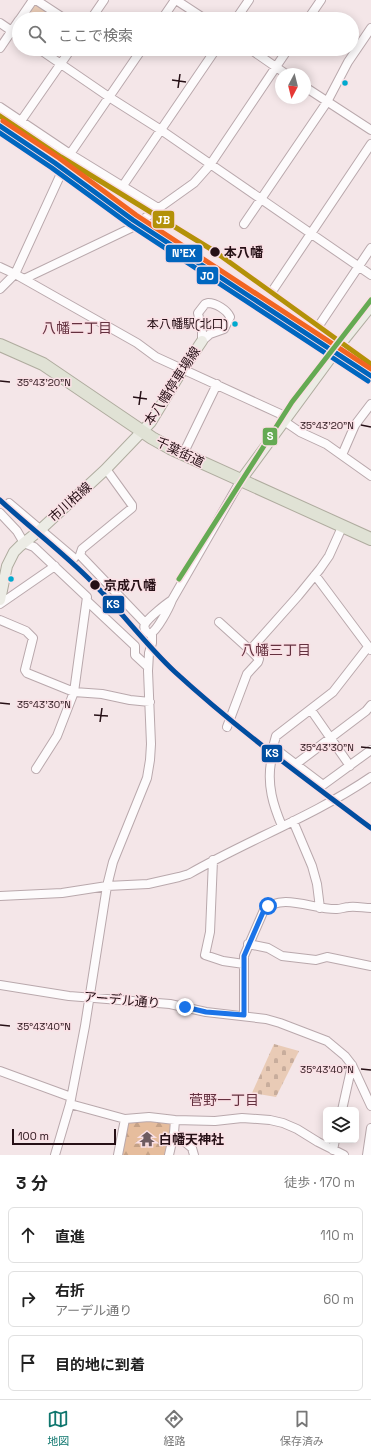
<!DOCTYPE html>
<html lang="ja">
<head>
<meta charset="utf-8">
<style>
  :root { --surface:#fff; --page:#f2f2f2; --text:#222; --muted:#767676; --line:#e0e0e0; --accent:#0f766e }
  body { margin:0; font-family:"Space Grotesk","Noto Sans JP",sans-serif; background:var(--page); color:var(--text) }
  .controls { position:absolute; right:12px; bottom:12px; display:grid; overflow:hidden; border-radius:6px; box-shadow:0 2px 10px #0003 }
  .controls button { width:36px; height:36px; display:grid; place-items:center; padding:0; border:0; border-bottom:1px solid var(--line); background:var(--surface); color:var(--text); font:20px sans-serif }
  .compass { position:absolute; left:275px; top:68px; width:36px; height:36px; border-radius:50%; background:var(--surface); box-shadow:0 2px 10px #0003; rotate:187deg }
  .scale { position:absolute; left:12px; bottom:10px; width:104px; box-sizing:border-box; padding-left:4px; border:2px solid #261016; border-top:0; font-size:11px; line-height:14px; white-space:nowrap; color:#261016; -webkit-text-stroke:3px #fae0e5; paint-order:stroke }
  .stop { position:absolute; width:12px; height:12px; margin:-9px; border:3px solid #1a73e8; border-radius:50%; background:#fff }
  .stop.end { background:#1a73e8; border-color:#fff; box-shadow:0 1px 4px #0008 }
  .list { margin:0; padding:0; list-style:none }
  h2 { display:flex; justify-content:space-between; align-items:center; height:52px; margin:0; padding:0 16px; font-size:17px }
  h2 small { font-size:13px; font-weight:400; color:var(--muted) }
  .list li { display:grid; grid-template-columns:26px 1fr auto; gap:12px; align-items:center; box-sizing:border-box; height:56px; margin:0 8px 8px; padding:0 8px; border:1px solid var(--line); border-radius:6px }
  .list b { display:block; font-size:15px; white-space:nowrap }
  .list p { margin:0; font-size:13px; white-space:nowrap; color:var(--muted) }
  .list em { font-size:13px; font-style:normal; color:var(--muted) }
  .icon { flex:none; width:22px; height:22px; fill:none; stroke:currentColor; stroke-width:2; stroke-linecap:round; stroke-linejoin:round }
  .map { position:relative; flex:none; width:371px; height:1155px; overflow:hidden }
  .search { position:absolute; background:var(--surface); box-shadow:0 2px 10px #0003; left:12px; right:12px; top:12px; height:44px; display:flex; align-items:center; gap:10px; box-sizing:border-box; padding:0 14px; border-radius:22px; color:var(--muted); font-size:15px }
  .sheet { height:244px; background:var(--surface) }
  nav { display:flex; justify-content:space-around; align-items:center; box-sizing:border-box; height:56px; border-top:1px solid var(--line); background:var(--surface); font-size:11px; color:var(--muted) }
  nav a { display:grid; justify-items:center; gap:2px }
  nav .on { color:var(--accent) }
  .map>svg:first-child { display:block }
  .green { fill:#e9cbb6 }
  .forest { fill:url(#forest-firs) }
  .cemetery { fill:url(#cemetery-stones) }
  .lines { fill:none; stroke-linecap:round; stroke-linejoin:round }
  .minor-casing { stroke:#b9a8ac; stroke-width:10 }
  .major-casing { stroke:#afac9f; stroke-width:12 }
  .highway-casing { stroke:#afac9f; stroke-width:14 }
  .minor { stroke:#fdfbfc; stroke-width:8 }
  .major { stroke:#ecece5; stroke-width:10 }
  .highway { stroke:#e0e2d5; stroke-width:12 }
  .rail-1-casing { stroke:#fae0e5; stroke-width:8 }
  .rail-2-casing { stroke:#fae0e5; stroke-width:8 }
  .rail-3-casing { stroke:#fae0e5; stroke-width:8 }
  .rail-4-casing { stroke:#fae0e5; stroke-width:8 }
  .rail-5-casing { stroke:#fae0e5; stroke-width:8 }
  .rail-1 { stroke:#014ea0; stroke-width:5 }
  .rail-2 { stroke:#0065bd; stroke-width:5 }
  .rail-3 { stroke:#0067c0; stroke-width:5 }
  .rail-4 { stroke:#b39108; stroke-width:5 }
  .rail-5 { stroke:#f26522; stroke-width:5 }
  .metro-1-casing { stroke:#fae0e5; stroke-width:8 }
  .metro-1 { stroke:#65aa53; stroke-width:5 }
  .route { stroke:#1a73e8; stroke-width:5 }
  .ticks { fill:none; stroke:#261016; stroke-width:1.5 }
  .bus-dot { fill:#00a9ce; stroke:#fae0e5; stroke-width:1.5 }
  .stop-dot { fill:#261016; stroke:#fae0e5; stroke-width:1.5 }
  .labels { text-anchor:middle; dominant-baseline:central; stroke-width:3; stroke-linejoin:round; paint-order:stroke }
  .bus-label { font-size:12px; fill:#261016; stroke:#fae0e5; text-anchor:end }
  .stop-label { font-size:13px; font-weight:bold; fill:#261016; stroke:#fae0e5; text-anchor:start }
  .street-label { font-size:13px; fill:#261016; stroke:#fae0e5 }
  .poi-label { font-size:13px; font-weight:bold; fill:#261016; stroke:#fae0e5; text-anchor:start }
  .neighbourhood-label { font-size:14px; fill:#64313f; stroke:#fae0e5 }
  .ticks-label { font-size:10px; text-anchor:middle; fill:#261016; stroke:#fae0e5; stroke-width:3; stroke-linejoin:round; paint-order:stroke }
  .line-badge { stroke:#fae0e5; stroke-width:1.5 }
  .badge-label { font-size:11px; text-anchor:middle; font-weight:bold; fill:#fff }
</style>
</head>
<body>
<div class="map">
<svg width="371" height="1155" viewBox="0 0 371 1155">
  <defs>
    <pattern id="forest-firs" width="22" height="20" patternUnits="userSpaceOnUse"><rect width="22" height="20" fill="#e6bd9d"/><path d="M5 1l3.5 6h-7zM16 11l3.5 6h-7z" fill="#c5a186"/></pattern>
    <pattern id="cemetery-stones" width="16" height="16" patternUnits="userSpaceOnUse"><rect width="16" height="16" fill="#e9cbb6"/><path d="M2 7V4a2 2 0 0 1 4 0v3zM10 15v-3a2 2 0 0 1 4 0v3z" fill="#c8ad9c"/></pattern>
  </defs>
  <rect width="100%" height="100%" fill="#f4e6e8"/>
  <!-- green -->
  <path class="green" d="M35,4L59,19H24Z"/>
  <!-- forest -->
  <path class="forest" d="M125,1119L175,1120L169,1155H118Z"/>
  <!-- cemetery -->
  <path class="cemetery" d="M274,1044L299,1051L276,1097L252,1093Z"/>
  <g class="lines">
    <!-- minor casing -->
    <g class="minor-casing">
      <path id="minor" d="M36,0L65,19
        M176,0L205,19
        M20,19L33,0
        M91,19L104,0
        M162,19L175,0
        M236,19L249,0
        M308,19L321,0
        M0,23L19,36
        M0,48L19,20
        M39,49L109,97L161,130L371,275
        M250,49L286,74
        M305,87L371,130
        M0,107L70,154L158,208
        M21,121L71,49
        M122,187L216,49
        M244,224L327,102L348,62L371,28
        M0,267L15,274L137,343L156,357L287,417
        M24,279L131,228L194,183L210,165L288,49
        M0,289L15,274L70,154L142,49
        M273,290L371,144
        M208,303C216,303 227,310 230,317L224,329L210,334L202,341V332L198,313L205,304Z
        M320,324L371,248
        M284,421L300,432L326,444L371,476
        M186,448L217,384
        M342,455L355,425L371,404
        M106,469L132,505V508L82,549L80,555L145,623
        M9,503L74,558
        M0,513L17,531L24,543L34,547L87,597L74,692L57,736L36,769
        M315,575L371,650
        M172,600L241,480
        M172,600C169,608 157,631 150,634C146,632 143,629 145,624C148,618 166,604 172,600Z
        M87,601L135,646V655L148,667
        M0,604L55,566
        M0,620L26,631L33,638L25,670L27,673L74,692L102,694L130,700L150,702
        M219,622L250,650L259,659L258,662L247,674L227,727
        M368,647L333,692L276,736L273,747L323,785L371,750
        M250,650L298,596L320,569L329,556L343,525
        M311,710L350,766
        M271,762C267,785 273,805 282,826
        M296,764L366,711L371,705
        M293,821L312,866L317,884L320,908
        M213,860L210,932L205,955L223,961L244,964
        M0,896L62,893L107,886L148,884L179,877L189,874C248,840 314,816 371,777
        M248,944L268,948L282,956L316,960L327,957L371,966
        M0,985L69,996L170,1004L206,1012L266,1019L280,1023L327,1041L345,1056L352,1065L371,1106
        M244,1015V956L264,910C282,892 314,910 337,909C341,909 345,907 349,907C356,906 364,908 371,908
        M0,1071L71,1097
        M70,1104L125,1119L149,1117L175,1120L215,1121L242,1118L270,1120L283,1123L297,1129L318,1142L344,1155
        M342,1110L352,1065
        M174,1133L192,1148L194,1155
        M333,1150L335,1140
        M55,1155L70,1104L85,1026L107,886L113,862L147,778L150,760L151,744L148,671L149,653L152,643V633
        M118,1155L125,1119
        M169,1155L174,1133L175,1120
        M367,1155L371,1128"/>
    </g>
    <!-- major casing -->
    <g class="major-casing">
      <path id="major" d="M241,480L343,341L371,306
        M0,600L7,566L14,552L20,546L40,530L105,470L151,422L183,369L202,341"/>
    </g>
    <!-- highway casing -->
    <g class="highway-casing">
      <path id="highway" d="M0,345L43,364L152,438L170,448L371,539"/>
    </g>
    <!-- minor -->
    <use href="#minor" class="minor"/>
    <!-- major -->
    <use href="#major" class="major"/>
    <!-- highway -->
    <use href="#highway" class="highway"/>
    <!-- rail-1 casing -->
    <g class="rail-1-casing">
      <path id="rail-1" d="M0,500C30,528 64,553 93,583C121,611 145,644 175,672C236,728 304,778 371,828"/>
    </g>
    <!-- rail-2 casing -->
    <g class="rail-2-casing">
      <path id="rail-2" d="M0,126L55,163L133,220L371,376"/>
    </g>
    <!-- rail-3 casing -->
    <g class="rail-3-casing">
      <path id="rail-3" d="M0,133L52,168L130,225L368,381"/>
    </g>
    <!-- rail-4 casing -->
    <g class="rail-4-casing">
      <path id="rail-4" d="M0,116L61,157L214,251L371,364"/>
    </g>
    <!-- rail-5 casing -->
    <g class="rail-5-casing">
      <path id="rail-5" d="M3,121L59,158L136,215L371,369"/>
    </g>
    <!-- rail-1 -->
    <use href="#rail-1" class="rail-1"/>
    <!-- rail-2 -->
    <use href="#rail-2" class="rail-2"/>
    <!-- rail-3 -->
    <use href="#rail-3" class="rail-3"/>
    <!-- rail-4 -->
    <use href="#rail-4" class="rail-4"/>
    <!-- rail-5 -->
    <use href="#rail-5" class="rail-5"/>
    <!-- metro-1 casing -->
    <g class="metro-1-casing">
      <path id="metro-1" d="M179,579L292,402L371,300"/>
    </g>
    <!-- metro-1 -->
    <use href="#metro-1" class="metro-1"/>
  </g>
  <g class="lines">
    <!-- route -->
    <path class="route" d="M185,1007L206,1012L244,1015V956L264,910L268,906"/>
  </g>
  <!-- ticks -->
  <path class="ticks" d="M172,80L186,82M178,88L180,74M0,381L10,382M133,397L147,399M139,405L141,391M361,425L371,427M0,703L10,704M94,715L108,716M100,722L102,708M361,747L371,748M0,1025L10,1026M361,1069L371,1070"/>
  <!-- icons -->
  <defs>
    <g id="temple-bare" transform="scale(1.2)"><path d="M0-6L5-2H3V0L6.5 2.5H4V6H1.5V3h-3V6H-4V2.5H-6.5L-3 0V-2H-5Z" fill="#6e5b60" stroke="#fae0e5" stroke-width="2.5" paint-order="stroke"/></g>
  </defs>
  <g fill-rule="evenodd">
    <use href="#temple-bare" x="147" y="1139"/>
  </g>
  <!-- markers -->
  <g class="bus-dot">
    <circle cx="345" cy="83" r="3.5"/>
    <circle cx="235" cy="324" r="3.5"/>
    <circle cx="11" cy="579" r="3.5"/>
  </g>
  <g class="stop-dot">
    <circle cx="215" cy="252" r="5.5"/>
    <circle cx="95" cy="585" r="5.5"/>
  </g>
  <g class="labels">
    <!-- bus labels -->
    <g class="bus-label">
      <text x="228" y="324">本八幡駅(北口)</text>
    </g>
    <!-- stop labels -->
    <g class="stop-label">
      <text x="224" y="252">本八幡</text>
      <text x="104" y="585">京成八幡</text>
    </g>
    <!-- street labels -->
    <g class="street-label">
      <text transform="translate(172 386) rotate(-57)">本八幡停車場線</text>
      <text transform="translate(180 452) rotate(26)">千葉街道</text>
      <text transform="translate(70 502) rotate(-42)">市川柏線</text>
      <text transform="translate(122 1000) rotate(5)">アーデル通り</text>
    </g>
    <!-- poi labels -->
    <g class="poi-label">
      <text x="159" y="1139">白幡天神社</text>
    </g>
    <!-- neighbourhood labels -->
    <g class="neighbourhood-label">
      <text x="77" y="328">八幡二丁目</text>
      <text x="276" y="650">八幡三丁目</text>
      <text x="224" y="1100">菅野一丁目</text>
    </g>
  </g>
  <g class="ticks-label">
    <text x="44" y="386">35°43'20"N</text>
    <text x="327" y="429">35°43'20"N</text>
    <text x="44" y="708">35°43'30"N</text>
    <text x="327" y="751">35°43'30"N</text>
    <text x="44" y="1030">35°43'40"N</text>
    <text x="327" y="1073">35°43'40"N</text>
  </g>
  <g class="line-badge">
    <rect x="152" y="210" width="23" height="19" rx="4" fill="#b39108"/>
    <rect x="165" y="244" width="38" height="19" rx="4" fill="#0065bd"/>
    <rect x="196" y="266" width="23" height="19" rx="4" fill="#0067c0"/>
    <rect x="262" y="427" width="16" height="19" rx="4" fill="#65aa53"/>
    <rect x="102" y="595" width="23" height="19" rx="4" fill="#014ea0"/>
    <rect x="261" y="744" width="22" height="19" rx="4" fill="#014ea0"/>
  </g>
  <g class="badge-label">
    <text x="163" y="224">JB</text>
    <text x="184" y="257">N'EX</text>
    <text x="207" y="280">JO</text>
    <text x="270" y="440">S</text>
    <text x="113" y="608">KS</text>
    <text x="272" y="757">KS</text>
  </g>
</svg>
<div class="controls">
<button><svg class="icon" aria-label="layers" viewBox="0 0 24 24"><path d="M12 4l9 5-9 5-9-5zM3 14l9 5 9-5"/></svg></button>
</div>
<svg class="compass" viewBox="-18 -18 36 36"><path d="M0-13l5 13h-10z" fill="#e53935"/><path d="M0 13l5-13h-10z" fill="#767676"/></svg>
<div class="scale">100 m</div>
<div class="stop" style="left:268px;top:906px"></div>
<div class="stop end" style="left:185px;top:1007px"></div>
<div class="search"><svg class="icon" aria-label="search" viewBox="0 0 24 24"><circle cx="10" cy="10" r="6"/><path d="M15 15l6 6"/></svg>ここで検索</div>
</div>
<section class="sheet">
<h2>3 分<small>徒歩 · 170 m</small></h2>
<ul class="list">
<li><svg class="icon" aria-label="ahead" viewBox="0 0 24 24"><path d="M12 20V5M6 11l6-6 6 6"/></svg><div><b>直進</b></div><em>110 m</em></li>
<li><svg class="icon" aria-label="right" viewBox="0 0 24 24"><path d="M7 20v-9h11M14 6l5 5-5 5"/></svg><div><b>右折</b><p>アーデル通り</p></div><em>60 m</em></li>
<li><svg class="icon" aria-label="arrive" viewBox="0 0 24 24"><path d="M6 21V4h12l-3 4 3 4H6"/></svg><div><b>目的地に到着</b></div></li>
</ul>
</section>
<nav>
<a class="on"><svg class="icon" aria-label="map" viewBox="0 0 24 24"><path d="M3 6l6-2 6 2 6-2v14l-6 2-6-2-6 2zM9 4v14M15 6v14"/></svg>地図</a>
<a><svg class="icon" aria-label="directions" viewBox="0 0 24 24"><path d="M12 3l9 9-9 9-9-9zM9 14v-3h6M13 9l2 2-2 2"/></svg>経路</a>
<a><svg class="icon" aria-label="saved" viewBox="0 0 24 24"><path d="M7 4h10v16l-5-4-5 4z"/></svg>保存済み</a>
</nav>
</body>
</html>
